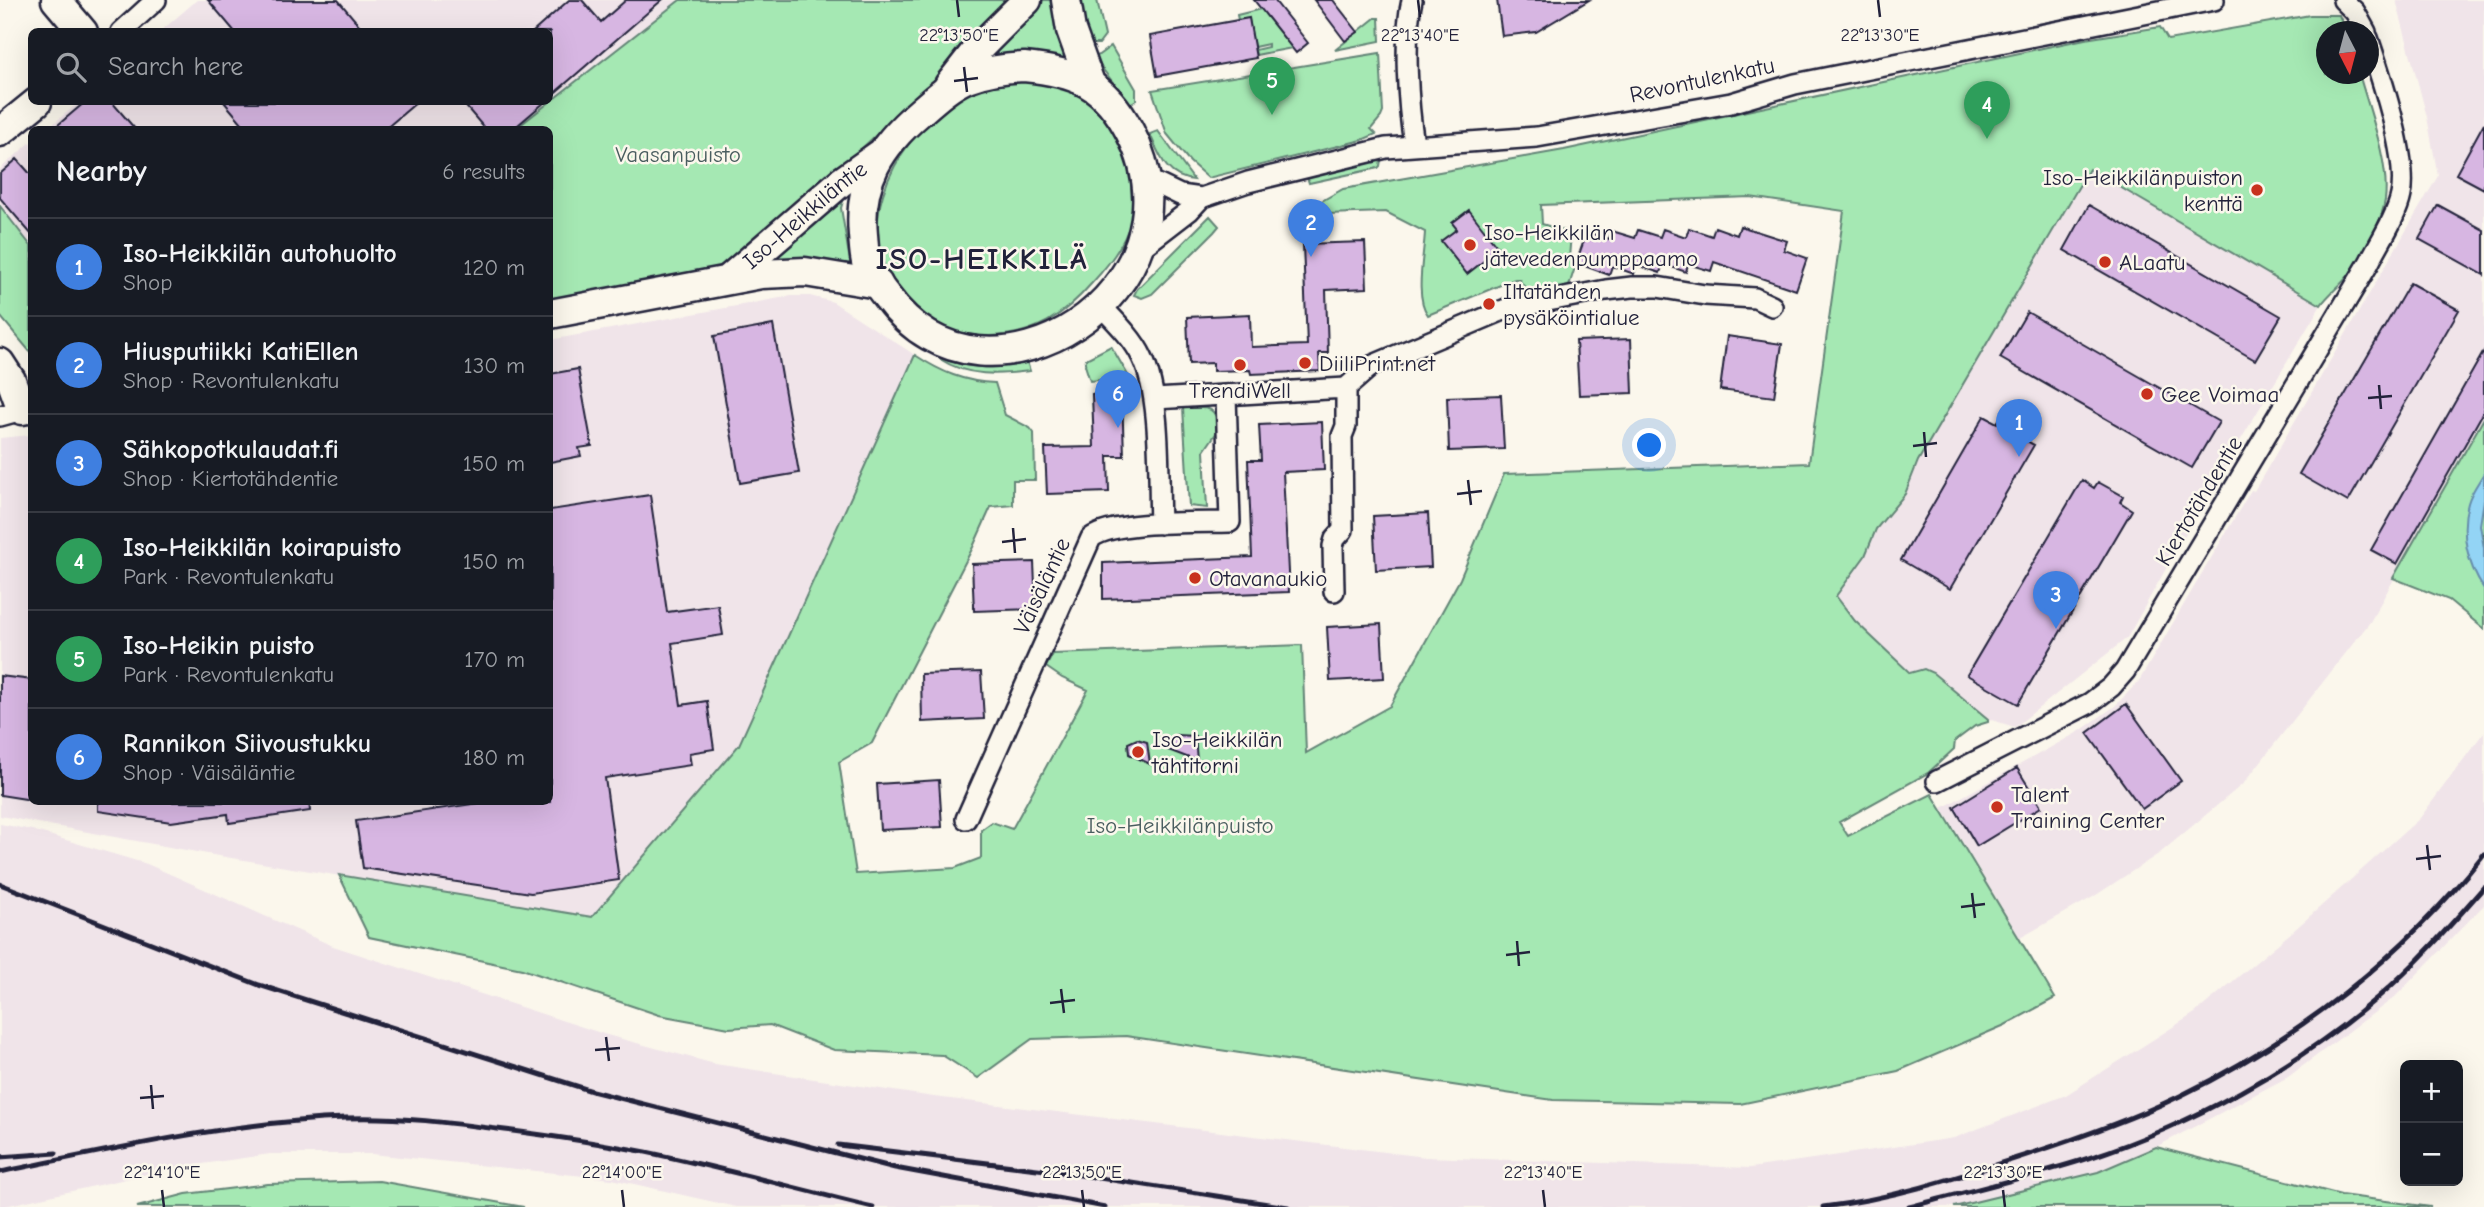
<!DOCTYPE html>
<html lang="en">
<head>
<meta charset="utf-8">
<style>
  :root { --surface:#171b24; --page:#20242c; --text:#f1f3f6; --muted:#9ea1a6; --line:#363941; --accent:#c8321e }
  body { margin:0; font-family:"Comic Neue",sans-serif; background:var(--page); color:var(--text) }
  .controls { position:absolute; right:21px; bottom:21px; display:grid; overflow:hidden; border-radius:10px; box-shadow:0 7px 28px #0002 }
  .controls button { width:63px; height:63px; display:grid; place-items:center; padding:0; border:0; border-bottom:2px solid var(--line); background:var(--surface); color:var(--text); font:35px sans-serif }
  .compass { position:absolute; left:2316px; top:21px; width:63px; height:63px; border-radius:50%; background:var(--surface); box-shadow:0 7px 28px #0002; rotate:174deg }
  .you { position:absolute; left:1650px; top:446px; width:24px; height:24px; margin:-18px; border:5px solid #fff; border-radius:50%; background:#1a73e8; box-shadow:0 0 0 10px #1a73e833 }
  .badge { display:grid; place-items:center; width:46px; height:46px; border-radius:50%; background:var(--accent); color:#fff; font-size:23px; font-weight:700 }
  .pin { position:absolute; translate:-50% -58px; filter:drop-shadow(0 2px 4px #0008) }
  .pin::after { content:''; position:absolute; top:37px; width:24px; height:21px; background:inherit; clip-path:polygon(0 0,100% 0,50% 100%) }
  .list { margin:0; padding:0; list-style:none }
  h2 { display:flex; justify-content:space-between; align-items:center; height:91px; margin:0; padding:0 28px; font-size:30px }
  h2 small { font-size:23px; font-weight:400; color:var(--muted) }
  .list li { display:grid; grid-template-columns:46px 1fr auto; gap:21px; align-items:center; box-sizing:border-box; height:98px; padding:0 28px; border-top:2px solid var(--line) }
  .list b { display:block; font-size:26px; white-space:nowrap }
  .list p { margin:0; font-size:23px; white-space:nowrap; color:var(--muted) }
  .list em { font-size:23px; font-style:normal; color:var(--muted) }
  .icon { flex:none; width:38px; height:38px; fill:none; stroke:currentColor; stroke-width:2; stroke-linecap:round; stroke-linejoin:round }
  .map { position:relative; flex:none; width:2484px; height:1207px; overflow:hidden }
  .search { position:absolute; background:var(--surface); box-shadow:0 7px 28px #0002; left:28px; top:28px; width:525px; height:77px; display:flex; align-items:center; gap:18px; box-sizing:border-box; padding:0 24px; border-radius:10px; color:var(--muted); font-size:26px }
  .panel { position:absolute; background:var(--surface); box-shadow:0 7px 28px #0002; left:28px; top:126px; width:525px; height:679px; border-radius:10px }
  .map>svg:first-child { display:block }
  .built { fill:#f0e4e9 }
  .green { fill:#a5e8b3; stroke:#648577; stroke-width:2 }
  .water { fill:#93d4f5; stroke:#668dab; stroke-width:2 }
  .building { fill:#d7b6e2; stroke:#22223b; stroke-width:2 }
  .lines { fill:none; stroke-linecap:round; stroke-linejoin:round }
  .street-casing { stroke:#22223b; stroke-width:24 }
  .secondary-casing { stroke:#22223b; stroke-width:33 }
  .street { stroke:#fbf7ec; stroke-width:19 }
  .secondary { stroke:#fbf7ec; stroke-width:28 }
  .rail { stroke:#22223b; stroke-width:5 }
  .ticks { fill:none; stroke:#22223b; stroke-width:2.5 }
  .poi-dot { fill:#c8321e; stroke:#fbf7ec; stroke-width:2.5 }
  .labels { text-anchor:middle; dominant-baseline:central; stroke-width:5; stroke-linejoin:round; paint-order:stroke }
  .street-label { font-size:23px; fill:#22223b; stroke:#fbf7ec }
  .park-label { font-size:23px; fill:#495d5f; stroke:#fbf7ec }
  .poi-label { font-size:23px; fill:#22223b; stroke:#fbf7ec; text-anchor:start }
  .district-label { font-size:30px; font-weight:bold; letter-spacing:2px; fill:#22223b; stroke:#fbf7ec }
  .ticks-label { font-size:18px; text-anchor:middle; fill:#22223b; stroke:#fbf7ec; stroke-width:5; stroke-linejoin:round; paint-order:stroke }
</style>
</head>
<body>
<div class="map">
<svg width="2484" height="1207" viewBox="0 0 2484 1207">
  <rect width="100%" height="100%" fill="#fbf7ec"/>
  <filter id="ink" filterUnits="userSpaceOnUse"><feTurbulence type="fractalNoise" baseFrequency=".0143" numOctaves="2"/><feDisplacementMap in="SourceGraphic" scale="14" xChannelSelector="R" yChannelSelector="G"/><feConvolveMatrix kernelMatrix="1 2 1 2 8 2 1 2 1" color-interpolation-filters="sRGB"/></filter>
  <g filter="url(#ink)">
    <!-- built -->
    <path class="built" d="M197,0H680L514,129L46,130L79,102H550V32L161,31Z
      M2396,0H2484V418L2370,622L2244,783L2160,853L2093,897L2020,938L1942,808L2080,731L2115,706L2139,681L2251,490L2254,491L2438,176L2427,117Z
      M31,142V246L0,206V169Z
      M2089,168L2321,305L2199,510L2127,638L2015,727L1988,719L1924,669L1910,673L1855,621L1836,596L1865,556L1876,529L1905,494L1918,461Z
      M791,296H810L833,302L915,355L739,745L592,917L213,855L0,816V438L31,435L32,802H550V340Z
      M2484,732V905L2395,997L2288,1077L2156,1147L2098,1172L1954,1207H736L612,1179L372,1154H270L175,1168L0,1207V824L32,830L147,864L333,946L607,1035L715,1064L934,1097L1426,1157L1751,1168L1954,1138L2066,1095L2195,1013L2292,932L2420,818Z"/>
    <!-- green -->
    <path class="green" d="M680,0H1019L751,253L710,273L550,303V130H514Z
      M1036,0H1054L1068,59L1039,55H1002L976,60Z
      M1076,0H1097L1105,36L1099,44H1088Z
      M1273,6L1265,14L1292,48L1256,55L1255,50L1268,47V44L1254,47L1249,19L1238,20L1237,15Z
      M2310,15H2339L2346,31L2326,32V74H2359C2369,109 2390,165 2385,200C2381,225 2364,253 2350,273C2342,285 2329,293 2321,305L2089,169L1918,461L1905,494L1876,529L1865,556L1836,596L1855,621L1910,673L1924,669L1933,673L1988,719V722L1975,726L1955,741L1954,749L1928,773L1839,822L1848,836L1932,794L2055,998L2005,1025L1898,1071L1740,1104L1553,1100L1126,1036L1032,1039L978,1078L942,1055L834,1050L770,1025L729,1028L659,1015L522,969L369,937L339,875L592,917L739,745L915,355C941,372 964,382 995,383L1005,415L1030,428L1034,433L1035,480H1013V505L991,507L973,547L872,743L839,762L856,874L955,868L981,858V830L992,822L1012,829L1088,690L1062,678L1046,667L1053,654L1302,645L1306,753L1390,706L1460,579L1504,474L1809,463L1844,211L1750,197L1541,205L1542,224L1571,233L1569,258L1577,261L1568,289C1548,293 1530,301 1519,279H1515L1428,315C1414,297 1424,255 1425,232L1386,212L1297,215L1343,189L1564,150L2085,39L2160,27L2168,40Z
      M1375,18H1379L1380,41L1335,50Z
      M1111,46L1136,89V100L1130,104L1101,67L1096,57Z
      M1380,53L1383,112L1381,117L1371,129L1376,134L1362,140L1208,178L1190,162L1167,134L1152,90Z
      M1030,79C1062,87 1097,96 1115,128C1119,137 1122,149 1125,158C1128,166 1132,175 1133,184C1141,222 1116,257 1092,283C1079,298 1066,311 1048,321C1014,340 965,342 931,320C924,315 918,308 911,302C842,242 891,142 954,100C978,84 1003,82 1030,79Z
      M1158,131L1194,180C1167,178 1160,157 1150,134Z
      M1381,160L1380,166L1378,168L1309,183L1307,177Z
      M847,188L841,208L851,267L760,262Z
      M0,206L31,246V353L0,316Z
      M1210,216L1219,226L1214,232L1152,294L1142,298L1134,295L1137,289Z
      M1111,346L1129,377L1090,381L1085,365L1086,359Z
      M941,357C967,370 1000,370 1027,362L1030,371C999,375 967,377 940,359Z
      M1183,408C1205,408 1216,403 1219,429L1204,451L1207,508L1189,506Z
      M2484,418V629L2449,600L2393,578Z
      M2156,1147L2341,1195L2431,1207H1954L2098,1172Z
      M379,1181L524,1207H137L186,1194L268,1184Z"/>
    <!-- water -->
    <path class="water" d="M2484,473V500L2480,525L2484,548V589C2467,564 2460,532 2468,503C2471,492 2479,482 2484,473Z"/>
    <!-- building -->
    <path class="building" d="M208,0H338L365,32H235Z
      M569,0H582L601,22L626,0H662L550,97V32H533Z
      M1254,0H1274L1308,43L1296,53Z
      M1314,0H1333L1358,32L1345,41Z
      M1497,0H1589L1536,32L1502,36Z
      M1249,18L1256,58L1157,76L1150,36Z
      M85,102H112L136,130H52Z
      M224,102H417L384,130H248Z
      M462,102H545L512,130H486Z
      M2484,123V189L2456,174Z
      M17,159L32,176V235L0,198V174Z
      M2089,205L2281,316L2255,360L2064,250Z
      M2438,205L2484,230V275L2419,239Z
      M1469,210L1499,249L1467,274L1441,241L1457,229L1452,223Z
      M1740,226L1787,241L1784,250L1807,258L1796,290L1714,262L1711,271L1688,264L1686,272L1663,264L1660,273L1637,265L1634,274L1612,266L1609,275L1576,263L1587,232L1609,239L1612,231L1635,238L1638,230L1660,237L1663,229L1686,237L1689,228L1712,236L1715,227L1737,235Z
      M1365,242L1367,288L1326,290L1328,353H1319L1320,371L1251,374L1250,370L1213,371V363L1189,364L1187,317L1250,314L1251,347L1307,345L1303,244Z
      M2410,283L2459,310L2348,502L2299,474Z
      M2027,312L2219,422L2192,468L2000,358Z
      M773,325L799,473L740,483L714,336Z
      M1727,336L1782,344L1774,397L1720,390Z
      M1631,339L1633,393L1579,395L1576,341Z
      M2484,351V411L2397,564L2371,550Z
      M578,369L592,446L579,448L581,456L550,462V374Z
      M1122,393L1124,456H1108L1109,492L1047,494L1045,448L1094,447L1092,394Z
      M1501,395L1504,449L1449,451L1447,397Z
      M1984,416L1997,423L2000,418L2027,433L2023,439L2034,445L1950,589L1901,560Z
      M1322,422L1324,470L1283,472L1289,592L1103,599V563L1252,557L1248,460H1261L1259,425Z
      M2082,480L2094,488L2098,482L2123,496L2120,502L2132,510L2018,704L1967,675Z
      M650,495L667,612L718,605L723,635L672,643L681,705L707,701L714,749L689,753L691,765L605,778L619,880L531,893L363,868L356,821L486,802H550V510Z
      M1428,513L1431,567L1376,570L1373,516Z
      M1034,562L1036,609L974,611L972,564Z
      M1381,624L1384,678L1330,681L1327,627Z
      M981,672L984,719L922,722L921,674Z
      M0,676L32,680V800L0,795Z
      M2126,704L2181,781L2142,809L2087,733Z
      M1176,735L1195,736L1197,761L1158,746Z
      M1137,739L1147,742L1150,764L1129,754L1128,743Z
      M2017,768L2041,807L1977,846L1954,807Z
      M939,780L942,827L880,830L877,784Z
      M98,802H309L310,811L229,823L228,814L171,822L98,811Z"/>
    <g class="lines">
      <!-- street casing -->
      <g class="street-casing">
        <path id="street" d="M1412,0C1403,38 1408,106 1414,144
          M2343,0L2355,12L2366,32
          M121,32L156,0
          M1147,179L1180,195L1201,198
          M1137,251L1189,211L1201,198L1248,182L1386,148L1537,137L1731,103L1795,84L2214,0
          M1101,306C1115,321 1133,338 1142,357C1162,397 1158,477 1160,524
          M1155,399L1346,388L1371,366L1506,309L1606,290L1632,287H1657L1705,295L1755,298L1772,306
          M0,416L22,410
          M1334,591L1333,546L1335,539L1343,530L1342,436L1346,426V388
          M1937,781L2090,703L2111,687L2125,671L2369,263C2379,243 2397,216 2401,195C2409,160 2380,73 2368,38
          M966,819L1091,538C1114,520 1199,523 1230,522L1226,396"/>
      </g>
      <!-- secondary casing -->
      <g class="secondary-casing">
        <g id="secondary">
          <path d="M56,0L83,32"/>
          <path d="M1066,0L1071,30L1090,83"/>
          <path d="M1024,67C1076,72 1105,83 1130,132C1211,287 987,435 887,297C880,288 871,278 867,266C864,256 864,245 863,235C858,181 880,146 920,112C935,99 949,86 967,78C985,71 1004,68 1024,67Z"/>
          <path d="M949,85L974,53L1027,0"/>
          <path d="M0,132L37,102"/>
          <path id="s1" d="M730,278L841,182L879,155"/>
          <path d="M550,314L761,274L805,272L878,284"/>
          <path d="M0,363L11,380L22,410L32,408"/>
        </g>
      </g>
      <!-- street -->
      <use href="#street" class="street"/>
      <!-- secondary -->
      <use href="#secondary" class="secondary"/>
      <!-- rail -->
      <path class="rail" d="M0,884L259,985L592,1091L895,1168L1105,1207
        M838,1145L1054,1171L1288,1207
        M0,1157L56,1153
        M0,1172C115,1149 228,1122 346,1118C399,1116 452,1123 505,1130C552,1136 599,1143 646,1152C722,1168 798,1189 873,1207
        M1823,1207C1890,1199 1953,1179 2017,1158C2073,1140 2128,1121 2180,1096C2297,1039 2404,956 2484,854
        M1909,1207C1969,1191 2030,1177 2089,1158C2193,1124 2293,1069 2377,998C2416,965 2450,926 2484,887"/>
    </g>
  </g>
  <!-- ticks -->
  <path class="ticks" d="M957,0L959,17M1418,0L1420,17M1878,0L1880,17M964,67L967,92M954,81L978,78M2379,385L2381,409M2368,398L2392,396M1924,432L1926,457M1913,446L1937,443M1468,480L1471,505M1457,494L1482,491M1013,528L1015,553M1002,542L1026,539M2427,845L2430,870M2416,859L2441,856M1972,893L1975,918M1961,907L1985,904M1517,941L1519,966M1506,955L1530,952M1061,989L1064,1013M1050,1003L1075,1000M606,1037L609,1061M595,1050L620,1048M151,1085L153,1109M140,1098L164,1096M162,1190L164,1207M622,1190L624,1207M1082,1190L1084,1207M1543,1190L1545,1207M2003,1190L2005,1207"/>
  <!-- markers -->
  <g class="poi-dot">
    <circle cx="2257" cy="190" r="7"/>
    <circle cx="1470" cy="245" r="7"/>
    <circle cx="2105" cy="262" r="7"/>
    <circle cx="1489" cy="304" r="7"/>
    <circle cx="1305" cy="363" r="7"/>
    <circle cx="1240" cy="365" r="7"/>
    <circle cx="2147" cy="394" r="7"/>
    <circle cx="1195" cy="578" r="7"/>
    <circle cx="1138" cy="752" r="7"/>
    <circle cx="1997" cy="807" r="7"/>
  </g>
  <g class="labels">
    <!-- street labels -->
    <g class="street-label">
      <text transform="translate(1702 80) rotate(-12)">Revontulenkatu</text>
      <text stroke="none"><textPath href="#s1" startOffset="98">Iso-Heikkiläntie</textPath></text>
      <text transform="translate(2199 501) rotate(-59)">Kiertotähdentie</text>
      <text transform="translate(1042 586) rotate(-65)">Väisäläntie</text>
    </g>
    <!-- park labels -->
    <g class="park-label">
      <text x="678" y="154">Vaasanpuisto</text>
      <text x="1180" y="825">Iso-Heikkilänpuisto</text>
    </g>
    <!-- poi labels -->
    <g class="poi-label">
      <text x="2243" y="177" text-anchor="end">Iso-Heikkilänpuiston<tspan x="2243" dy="26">kenttä</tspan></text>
      <text x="1484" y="232">Iso-Heikkilän<tspan x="1484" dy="26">jätevedenpumppaamo</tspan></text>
      <text x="2119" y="262">ALaatu</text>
      <text x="1503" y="291">Iltatähden<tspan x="1503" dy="26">pysäköintialue</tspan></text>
      <text x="1319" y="363">DiiliPrint.net</text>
      <text x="1240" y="390" text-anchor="middle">TrendiWell</text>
      <text x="2161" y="394">Gee Voimaa</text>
      <text x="1209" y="578">Otavanaukio</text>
      <text x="1152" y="739">Iso-Heikkilän<tspan x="1152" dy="26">tähtitorni</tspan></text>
      <text x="2011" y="794">Talent<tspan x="2011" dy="26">Training Center</tspan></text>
    </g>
    <!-- district labels -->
    <g class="district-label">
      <text x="982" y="259">ISO-HEIKKILÄ</text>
    </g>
  </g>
  <g class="ticks-label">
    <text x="959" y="41">22°13'50"E</text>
    <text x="1420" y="41">22°13'40"E</text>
    <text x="1880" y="41">22°13'30"E</text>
    <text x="162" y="1178">22°14'10"E</text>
    <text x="622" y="1178">22°14'00"E</text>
    <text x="1082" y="1178">22°13'50"E</text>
    <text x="1543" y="1178">22°13'40"E</text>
    <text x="2003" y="1178">22°13'30"E</text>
  </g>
</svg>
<div class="controls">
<button>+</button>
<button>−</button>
</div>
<svg class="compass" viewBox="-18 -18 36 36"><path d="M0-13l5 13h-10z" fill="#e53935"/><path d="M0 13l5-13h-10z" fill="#9ea1a6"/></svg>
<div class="you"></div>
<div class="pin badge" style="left:2019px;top:457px;background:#3f7fe0">1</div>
<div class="pin badge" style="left:1311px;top:257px;background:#3f7fe0">2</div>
<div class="pin badge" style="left:2056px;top:629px;background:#3f7fe0">3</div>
<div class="pin badge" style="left:1987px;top:139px;background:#2e9e5b">4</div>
<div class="pin badge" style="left:1272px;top:115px;background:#2e9e5b">5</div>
<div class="pin badge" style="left:1118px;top:428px;background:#3f7fe0">6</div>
<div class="search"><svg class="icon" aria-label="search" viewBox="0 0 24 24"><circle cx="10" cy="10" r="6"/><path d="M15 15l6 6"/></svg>Search here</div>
<section class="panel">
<h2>Nearby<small>6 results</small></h2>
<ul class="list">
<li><span class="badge" style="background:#3f7fe0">1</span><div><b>Iso-Heikkilän autohuolto</b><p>Shop</p></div><em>120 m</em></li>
<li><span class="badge" style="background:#3f7fe0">2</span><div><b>Hiusputiikki KatiEllen</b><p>Shop · Revontulenkatu</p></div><em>130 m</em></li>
<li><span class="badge" style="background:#3f7fe0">3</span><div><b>Sähkopotkulaudat.fi</b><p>Shop · Kiertotähdentie</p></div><em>150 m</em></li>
<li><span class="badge" style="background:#2e9e5b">4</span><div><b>Iso-Heikkilän koirapuisto</b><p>Park · Revontulenkatu</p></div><em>150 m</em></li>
<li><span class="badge" style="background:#2e9e5b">5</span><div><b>Iso-Heikin puisto</b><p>Park · Revontulenkatu</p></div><em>170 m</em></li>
<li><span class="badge" style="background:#3f7fe0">6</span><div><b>Rannikon Siivoustukku</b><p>Shop · Väisäläntie</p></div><em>180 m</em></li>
</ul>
</section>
</div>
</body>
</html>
